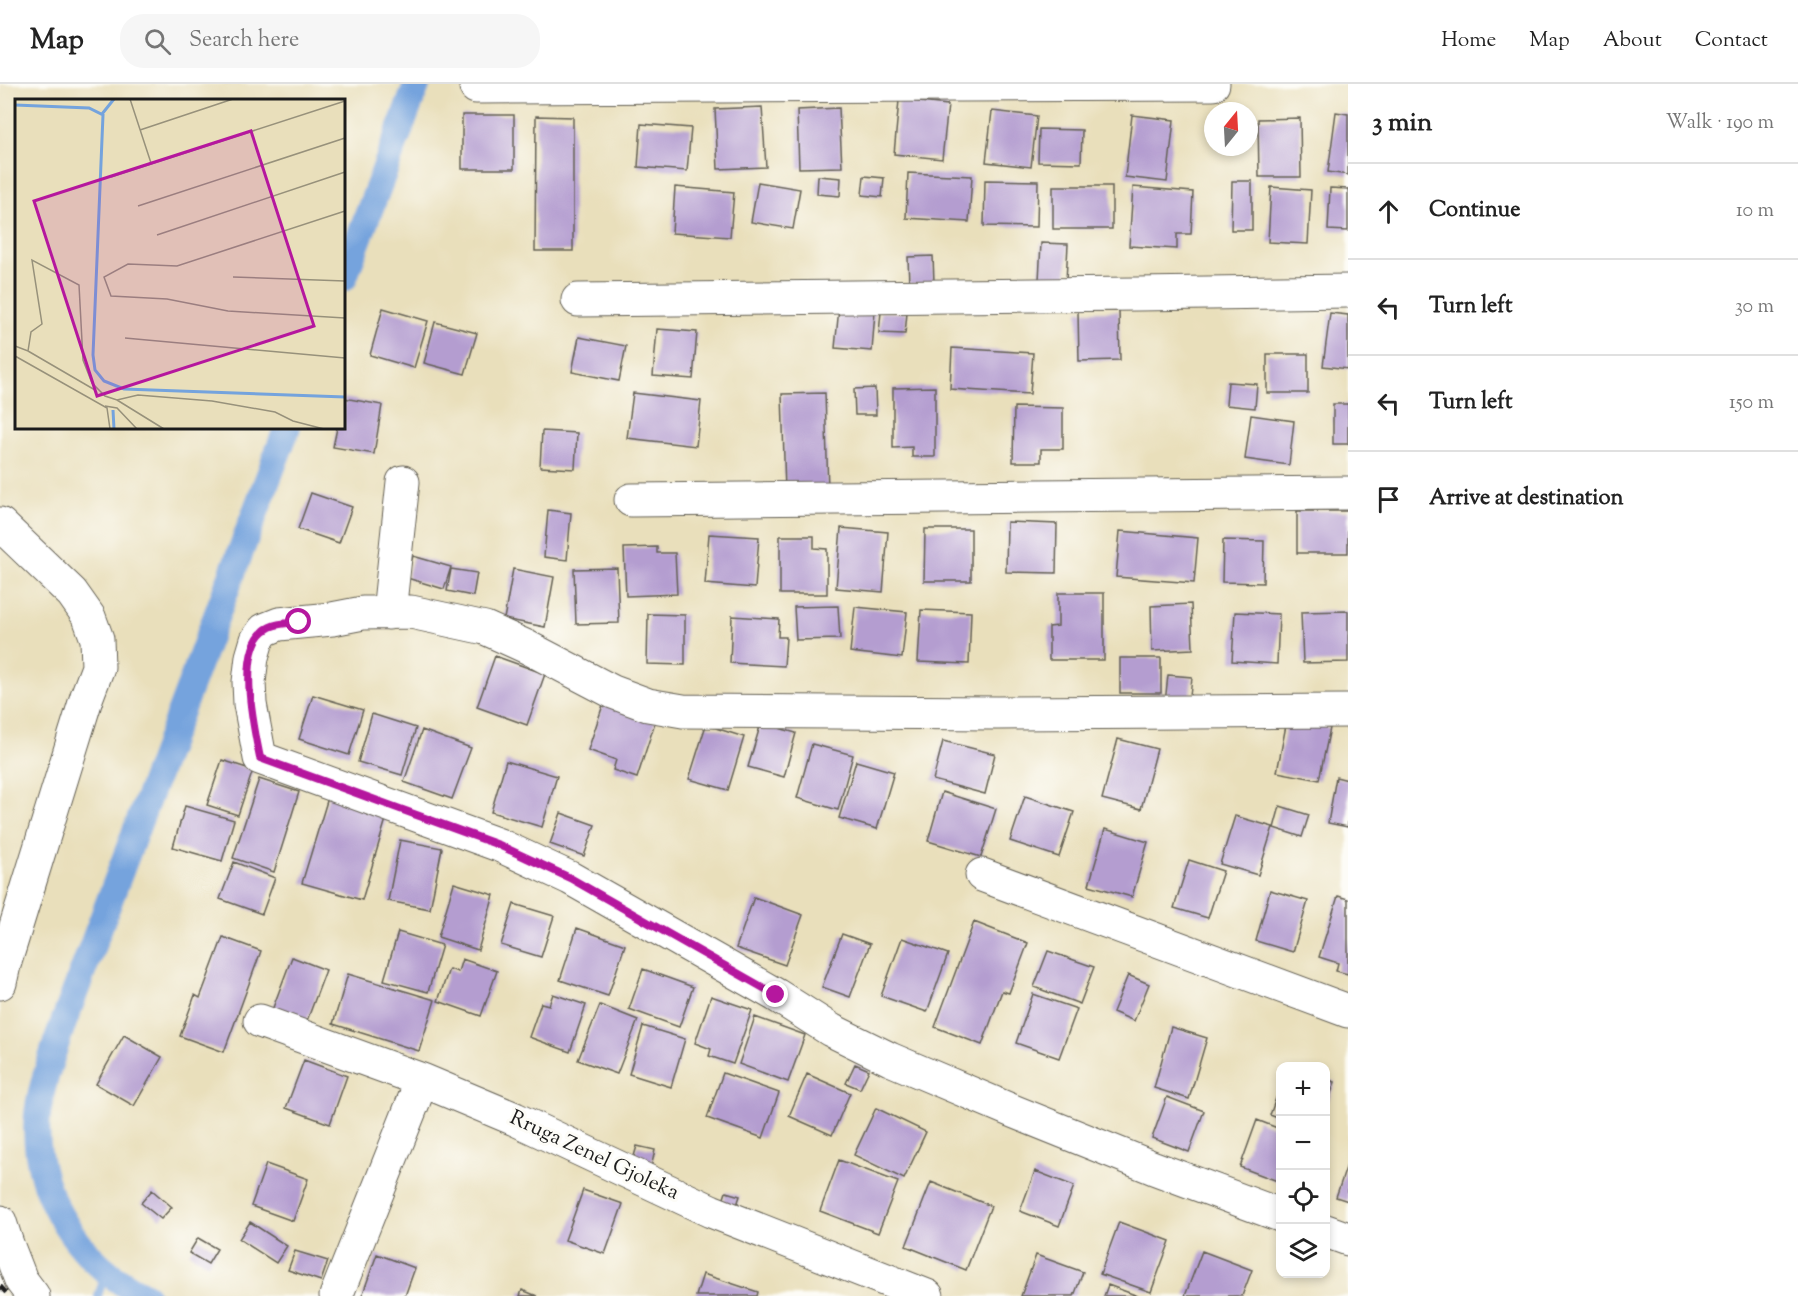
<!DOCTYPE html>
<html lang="en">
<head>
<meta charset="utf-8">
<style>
  :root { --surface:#fff; --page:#f6f6f6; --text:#222; --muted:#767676; --line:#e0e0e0 }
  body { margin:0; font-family:"Sorts Mill Goudy",serif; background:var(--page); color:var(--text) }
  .controls { position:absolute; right:18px; bottom:18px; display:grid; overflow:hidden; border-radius:12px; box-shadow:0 3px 9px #0003 }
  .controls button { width:54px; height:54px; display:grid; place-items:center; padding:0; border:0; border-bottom:2px solid var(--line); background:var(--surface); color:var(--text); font:30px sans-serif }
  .compass { position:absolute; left:1204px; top:18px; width:54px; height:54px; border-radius:50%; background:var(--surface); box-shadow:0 3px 9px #0003; rotate:18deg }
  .stop { position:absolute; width:18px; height:18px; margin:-14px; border:4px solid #b5179e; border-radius:50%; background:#fff }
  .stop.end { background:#b5179e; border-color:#fff; box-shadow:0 2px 6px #0008 }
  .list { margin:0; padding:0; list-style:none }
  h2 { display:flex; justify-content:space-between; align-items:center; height:78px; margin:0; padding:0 24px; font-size:26px }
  h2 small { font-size:20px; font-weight:400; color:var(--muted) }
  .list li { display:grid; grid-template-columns:39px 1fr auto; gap:18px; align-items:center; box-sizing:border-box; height:96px; padding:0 24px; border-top:2px solid var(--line) }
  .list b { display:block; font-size:22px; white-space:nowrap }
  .list em { font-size:20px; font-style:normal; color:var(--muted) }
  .icon { flex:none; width:33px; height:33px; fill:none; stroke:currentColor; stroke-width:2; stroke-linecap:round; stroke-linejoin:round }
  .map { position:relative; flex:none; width:1348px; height:1212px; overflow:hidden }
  header { display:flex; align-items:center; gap:36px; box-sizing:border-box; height:84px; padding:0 30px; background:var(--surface); border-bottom:2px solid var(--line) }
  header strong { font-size:28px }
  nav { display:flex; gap:33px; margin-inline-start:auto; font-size:21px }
  .search { width:420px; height:54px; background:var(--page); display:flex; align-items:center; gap:15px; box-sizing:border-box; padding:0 21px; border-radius:24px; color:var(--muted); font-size:22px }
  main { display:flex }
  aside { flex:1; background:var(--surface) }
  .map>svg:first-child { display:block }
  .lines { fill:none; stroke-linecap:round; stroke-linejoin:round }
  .stream { stroke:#74a3dd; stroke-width:8 }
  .canal { stroke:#74a3dd; stroke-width:27 }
  .building { fill:#b49dd0 }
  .minor-casing { stroke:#646054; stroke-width:35 }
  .minor { stroke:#fff; stroke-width:33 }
  .rail { stroke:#1c1c1c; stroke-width:4.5; stroke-dasharray:9 4.5; stroke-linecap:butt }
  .route { stroke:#b5179e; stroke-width:8 }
  .labels { text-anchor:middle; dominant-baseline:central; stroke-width:6; stroke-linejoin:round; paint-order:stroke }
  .street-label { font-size:21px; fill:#1c1c1c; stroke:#fdfcf7 }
  .inset-river { fill:none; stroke:#74a3dd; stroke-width:3 }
  .inset-road { fill:none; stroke:#97917b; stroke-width:1.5 }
  .view { fill:#b5179e; fill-opacity:0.15; stroke:#b5179e; stroke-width:3 }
  .inset-edge { fill:none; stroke:#1c1c1c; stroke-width:3 }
</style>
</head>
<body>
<header>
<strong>Map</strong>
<div class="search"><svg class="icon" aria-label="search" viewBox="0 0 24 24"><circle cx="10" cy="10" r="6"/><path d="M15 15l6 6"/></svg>Search here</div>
<nav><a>Home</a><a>Map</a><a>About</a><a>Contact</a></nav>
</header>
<main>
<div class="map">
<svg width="1348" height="1212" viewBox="0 0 1348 1212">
  <rect width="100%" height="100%" fill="#fdfcf7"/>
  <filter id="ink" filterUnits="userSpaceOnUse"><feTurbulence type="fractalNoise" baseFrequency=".0167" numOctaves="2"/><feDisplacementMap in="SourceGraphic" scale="12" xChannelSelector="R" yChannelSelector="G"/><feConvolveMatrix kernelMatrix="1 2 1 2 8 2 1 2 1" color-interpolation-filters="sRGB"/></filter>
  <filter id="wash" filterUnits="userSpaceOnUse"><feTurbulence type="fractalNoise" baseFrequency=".008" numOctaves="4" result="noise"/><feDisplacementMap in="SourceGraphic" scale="24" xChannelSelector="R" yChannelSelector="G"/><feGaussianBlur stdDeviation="1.35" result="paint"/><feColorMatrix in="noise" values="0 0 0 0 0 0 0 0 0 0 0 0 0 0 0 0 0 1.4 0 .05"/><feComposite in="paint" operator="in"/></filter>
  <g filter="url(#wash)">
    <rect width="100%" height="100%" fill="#e9dfbb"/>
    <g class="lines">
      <!-- stream -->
      <path class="stream" d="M98,1212L106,1188"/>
      <!-- canal -->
      <path class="canal" d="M344,194L417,0
        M146,1212C80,1181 33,1110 37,1036C39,1008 51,975 60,948L287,344"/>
    </g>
    <g id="blocks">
      <!-- building -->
      <path class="building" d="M899,16L948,21L942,75L894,70Z
        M762,23L766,83L718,85L715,25Z
        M839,24L842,83L799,84L797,26Z
        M992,27L1037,32L1031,83L986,78Z
        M1336,28L1348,30V91L1328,88Z
        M462,31H514V85H462Z
        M1132,31L1174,36L1167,98L1125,93Z
        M536,32L573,33V167H535Z
        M1300,34L1301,93H1259L1258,35Z
        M641,40L691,44L687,87L638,83Z
        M1039,45L1082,46L1081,79L1038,78Z
        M908,89L972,92L969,138L906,134Z
        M818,92L841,94L840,112L817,110Z
        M864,92L884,94L882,113L862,111Z
        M985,96L1038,97L1037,143L984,142Z
        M1232,97H1252V146H1231Z
        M758,98L800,105L793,145L751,138Z
        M1053,102H1112V145H1053Z
        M675,103L734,108L730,153L672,149Z
        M1133,103L1193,108L1191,150H1177V165L1129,162Z
        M1271,103L1311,106L1308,160L1268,158Z
        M1330,104L1348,105V147L1328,146Z
        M1041,159L1068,160L1066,197L1039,196Z
        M933,172L934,199L909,200L908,173Z
        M383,224L428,237L414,284L370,271Z
        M839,224L875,227L872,267L835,264Z
        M1078,227H1119L1120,276L1079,277Z
        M881,228L907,229L905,250L879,249Z
        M1330,229L1348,231V285L1323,282Z
        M435,238L477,249L465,290L424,279Z
        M657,245L697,248L693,295L653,292Z
        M579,253L626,262L619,297L572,288Z
        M952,264L1033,269L1030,310L950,305Z
        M1267,270H1308V309H1267Z
        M1228,298L1257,300L1255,324L1226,321Z
        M935,303V373H912V363L893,364V304Z
        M875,304L876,331H855L854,305Z
        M633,309L701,317L696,362L627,354Z
        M825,309L828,406L785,407L782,310Z
        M344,314L382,321L374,370L333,363L337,344H344Z
        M1333,320H1348V360H1333Z
        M1014,323L1063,324V365H1041V378H1013Z
        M1251,331L1294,337L1289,381L1245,375Z
        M542,347L577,349L575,385L540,383Z
        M311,409L352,423L339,459L298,445Z
        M548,426L571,429L567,476L544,473Z
        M1297,427H1348V469H1297Z
        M1007,438L1057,440L1056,489L1006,488Z
        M841,444L888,448L883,508L836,504Z
        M925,445H971V497H924Z
        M1120,447L1198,454L1194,499L1116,493Z
        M709,450L759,453L755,504L705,500Z
        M780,452H814V464L827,465V510H780Z
        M1223,456L1264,457L1263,499L1222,498Z
        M657,463V469H675L677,510L626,512L624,464Z
        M413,472L451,483L444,505L407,494Z
        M617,484L619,539L576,540L574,485Z
        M451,485L477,489L473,512L447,507Z
        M513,485L554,493L545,543L504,535Z
        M1058,509H1104V576H1049V543L1058,542Z
        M1191,520L1193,565L1152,567L1151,522Z
        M838,522L840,555L796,556L794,523Z
        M855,523L907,528L902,574L850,568Z
        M921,526L971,528L969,580L918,578Z
        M1348,527V578L1303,579L1301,528Z
        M1235,528L1279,530L1277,580L1232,577Z
        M648,530L685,531V581L647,580Z
        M732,532L779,535L778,553H786L784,582L730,579Z
        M495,572L545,590L527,641L477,623Z
        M1120,574H1161V609H1120Z
        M1168,591L1192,593L1189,622L1165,619Z
        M313,611L363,626L349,671L299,655Z
        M606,612L658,629L637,694L613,686L616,676L588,666Z
        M372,630L416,644L402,691L358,678Z
        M1287,636L1330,644L1319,696L1277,688Z
        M761,639L796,649L784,693L748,683Z
        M706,641L744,653L728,706L689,695Z
        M422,646L471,664L452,715L404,698Z
        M1118,655L1157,665L1141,725L1102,715Z
        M943,657L995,670L985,710L933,696Z
        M812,660L853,671L838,726L797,714Z
        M222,676L253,686L238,731L207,721Z
        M506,677L557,692L542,743L491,728Z
        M856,677L894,688L877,745L839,734Z
        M1336,693L1348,696V743L1328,739Z
        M259,695L299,708L274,788L233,774Z
        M330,707L389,725L362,816L302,799Z
        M942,708L996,725L981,773L928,757Z
        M1025,712L1074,728L1059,773L1010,757Z
        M185,722L234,736L222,777L173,763Z
        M1280,722L1309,731L1302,753L1274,744Z
        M561,729L595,741L584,772L550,760Z
        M1235,732L1273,743L1258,791L1220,780Z
        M1105,745L1148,758L1132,813L1089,801Z
        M400,756L442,764L430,825L388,817Z
        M1189,776L1223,787L1208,834L1174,824Z
        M234,778L275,794L262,830L220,815Z
        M454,799L494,811L478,866L438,853Z
        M1270,806L1308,817L1293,868L1256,857Z
        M1338,812L1348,815V890L1336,887L1338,879L1319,873Z
        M754,813L803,831L785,881L736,864Z
        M514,820L554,832L541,873L501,861Z
        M974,838L1028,859L1009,909L1002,907L982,961L935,943Z
        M577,844L625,861L608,912L560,896Z
        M398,848L442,861L428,908L384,896Z
        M842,850L870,860L850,913L822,903Z
        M223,853L261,867L224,968L180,952L195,911L200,914Z
        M902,854L948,870L927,928L881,912Z
        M1048,867L1094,883L1080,920L1034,903Z
        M292,873L326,886L305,942L271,929Z
        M462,875L497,887L481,932L438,917L449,885L458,888Z
        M643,885L693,903L679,943L629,925Z
        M348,890L435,916L419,967L333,940Z
        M1128,891L1149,900L1134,937L1113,928Z
        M553,910L586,921L570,968L529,953L541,919L549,921Z
        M1033,910L1077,925L1059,974L1016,959Z
        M711,912L752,926L733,980L709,972L711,965L695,959Z
        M600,921L638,936L617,990L578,976Z
        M755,933L805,951L788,998L739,980Z
        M643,942L685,955L671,1003L629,990Z
        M1171,943L1207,954L1189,1015L1154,1004Z
        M124,951L162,973L134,1022L96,1000Z
        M304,976L347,992L330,1040L286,1024Z
        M855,980L869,986L860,1005L846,999Z
        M723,989L779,1009L763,1054L707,1034Z
        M807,990L850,1009L832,1051L789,1032Z
        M1326,995L1335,998L1326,1023Z
        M1280,1003V1035L1270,1031Z
        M1167,1013L1204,1027L1189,1068L1152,1054Z
        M876,1024L926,1048L904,1095L854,1071Z
        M1257,1036L1280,1045V1098L1240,1083Z
        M637,1062L655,1066L651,1084L632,1079Z
        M839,1076L898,1098L878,1149L820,1127Z
        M1348,1078V1117L1336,1113Z
        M266,1080L308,1095L293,1137L251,1122Z
        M1035,1087L1074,1102L1059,1142L1020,1127Z
        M931,1098L991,1122L966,1186L906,1162Z
        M152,1106L172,1123L161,1135L141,1119Z
        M583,1106L623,1120L605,1170L565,1156Z
        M726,1108L740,1112L735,1127L721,1123Z
        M250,1138L287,1162L276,1179L239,1155Z
        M1119,1138L1170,1157L1151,1208L1100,1190Z
        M198,1154L217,1165L208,1180L189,1169Z
        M295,1167L328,1177L321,1197L288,1186Z
        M1202,1167L1252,1186L1242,1212H1185Z
        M377,1170L415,1184L405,1212H362Z
        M1036,1171L1083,1188L1074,1212H1021Z
        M703,1190L758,1208L757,1212H696Z
        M1108,1201L1138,1212H1104Z
        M522,1206L537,1212H520Z"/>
    </g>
  </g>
  <g filter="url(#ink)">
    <use href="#blocks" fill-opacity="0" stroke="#646054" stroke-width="1.5"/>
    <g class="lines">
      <!-- minor casing -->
      <g class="minor-casing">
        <path id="minor" d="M476,3L1213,0
          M578,216L1137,210L1348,207
          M631,416L1348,409
          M0,440L72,509L89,533L97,555L98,583L87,612L4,881L0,899
          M389,529L403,398
          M982,791L1348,927
          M260,937L422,996L515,1035L711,1127L927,1212
          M1280,1131L1154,1084L1015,1028L890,975L831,946L776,911L570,794L499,761L260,674L250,620L249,598L252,573L257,556L264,546L279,540L332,535L363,529L411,528L485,544L527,563L613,608L648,621L683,627L997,629L1348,627
          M0,1138L7,1160L21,1196L33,1212
          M1326,1147L1348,1155
          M336,1212L422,996"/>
      </g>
      <!-- minor -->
      <use href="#minor" class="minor"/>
      <!-- rail -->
      <path class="rail" d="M0,1202L9,1212"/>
    </g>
  </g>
  <g class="lines" filter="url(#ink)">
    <!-- route -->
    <path class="route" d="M299,538C288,539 273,539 264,547C237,569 254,644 260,674L499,761L570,794L776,911"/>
  </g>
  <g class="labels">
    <!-- street labels -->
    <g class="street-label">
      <text transform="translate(594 1072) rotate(25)">Rruga Zenel Gjoleka</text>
    </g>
  </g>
  <!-- overview -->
  <g transform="translate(15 15)">
    <rect width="330" height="330" fill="#e9dfbb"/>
    <path class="inset-river" d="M0,6L74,9L88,16L78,256L80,271L89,282L109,290L330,298M87,15L99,0M98,311L99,330"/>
    <path class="inset-road" d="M115,0L136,64M125,31L218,0M96,78L330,2M123,107L330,39M330,112L162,167L113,165L89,178L96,197L152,200L213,212L330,219M142,136L330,73M218,178L330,182M110,239L330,259M0,247L13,252L16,233L27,225L17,161L64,186L68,261L77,284L90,297L102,301L123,296L197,302L260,313L278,322L309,330M13,252L80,291M0,257L92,309L95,330M102,301L149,330M90,307L102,309L122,330"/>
    <path class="view" d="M236,32L299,227L82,297L19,102Z"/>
    <rect width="330" height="330" class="inset-edge"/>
  </g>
</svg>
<div class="controls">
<button>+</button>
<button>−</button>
<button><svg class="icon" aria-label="locate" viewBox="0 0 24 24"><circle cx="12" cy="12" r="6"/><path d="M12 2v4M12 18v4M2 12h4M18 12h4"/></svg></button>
<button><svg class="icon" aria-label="layers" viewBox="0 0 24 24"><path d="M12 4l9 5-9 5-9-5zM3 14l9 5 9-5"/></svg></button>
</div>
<svg class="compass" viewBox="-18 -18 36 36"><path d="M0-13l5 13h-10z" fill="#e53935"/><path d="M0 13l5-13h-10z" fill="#767676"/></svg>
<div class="stop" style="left:299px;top:538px"></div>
<div class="stop end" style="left:776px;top:911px"></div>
</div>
<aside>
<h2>3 min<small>Walk · 190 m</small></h2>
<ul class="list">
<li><svg class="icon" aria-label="ahead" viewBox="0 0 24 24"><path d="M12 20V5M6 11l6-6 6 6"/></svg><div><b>Continue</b></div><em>10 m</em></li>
<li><svg class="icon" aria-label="left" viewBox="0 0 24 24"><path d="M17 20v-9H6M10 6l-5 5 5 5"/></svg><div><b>Turn left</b></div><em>30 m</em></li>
<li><svg class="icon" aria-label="left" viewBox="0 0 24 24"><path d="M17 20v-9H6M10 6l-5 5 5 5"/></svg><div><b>Turn left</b></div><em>150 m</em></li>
<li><svg class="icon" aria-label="arrive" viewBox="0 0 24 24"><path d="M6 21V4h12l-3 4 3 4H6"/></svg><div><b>Arrive at destination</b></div></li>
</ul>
</aside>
</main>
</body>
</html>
